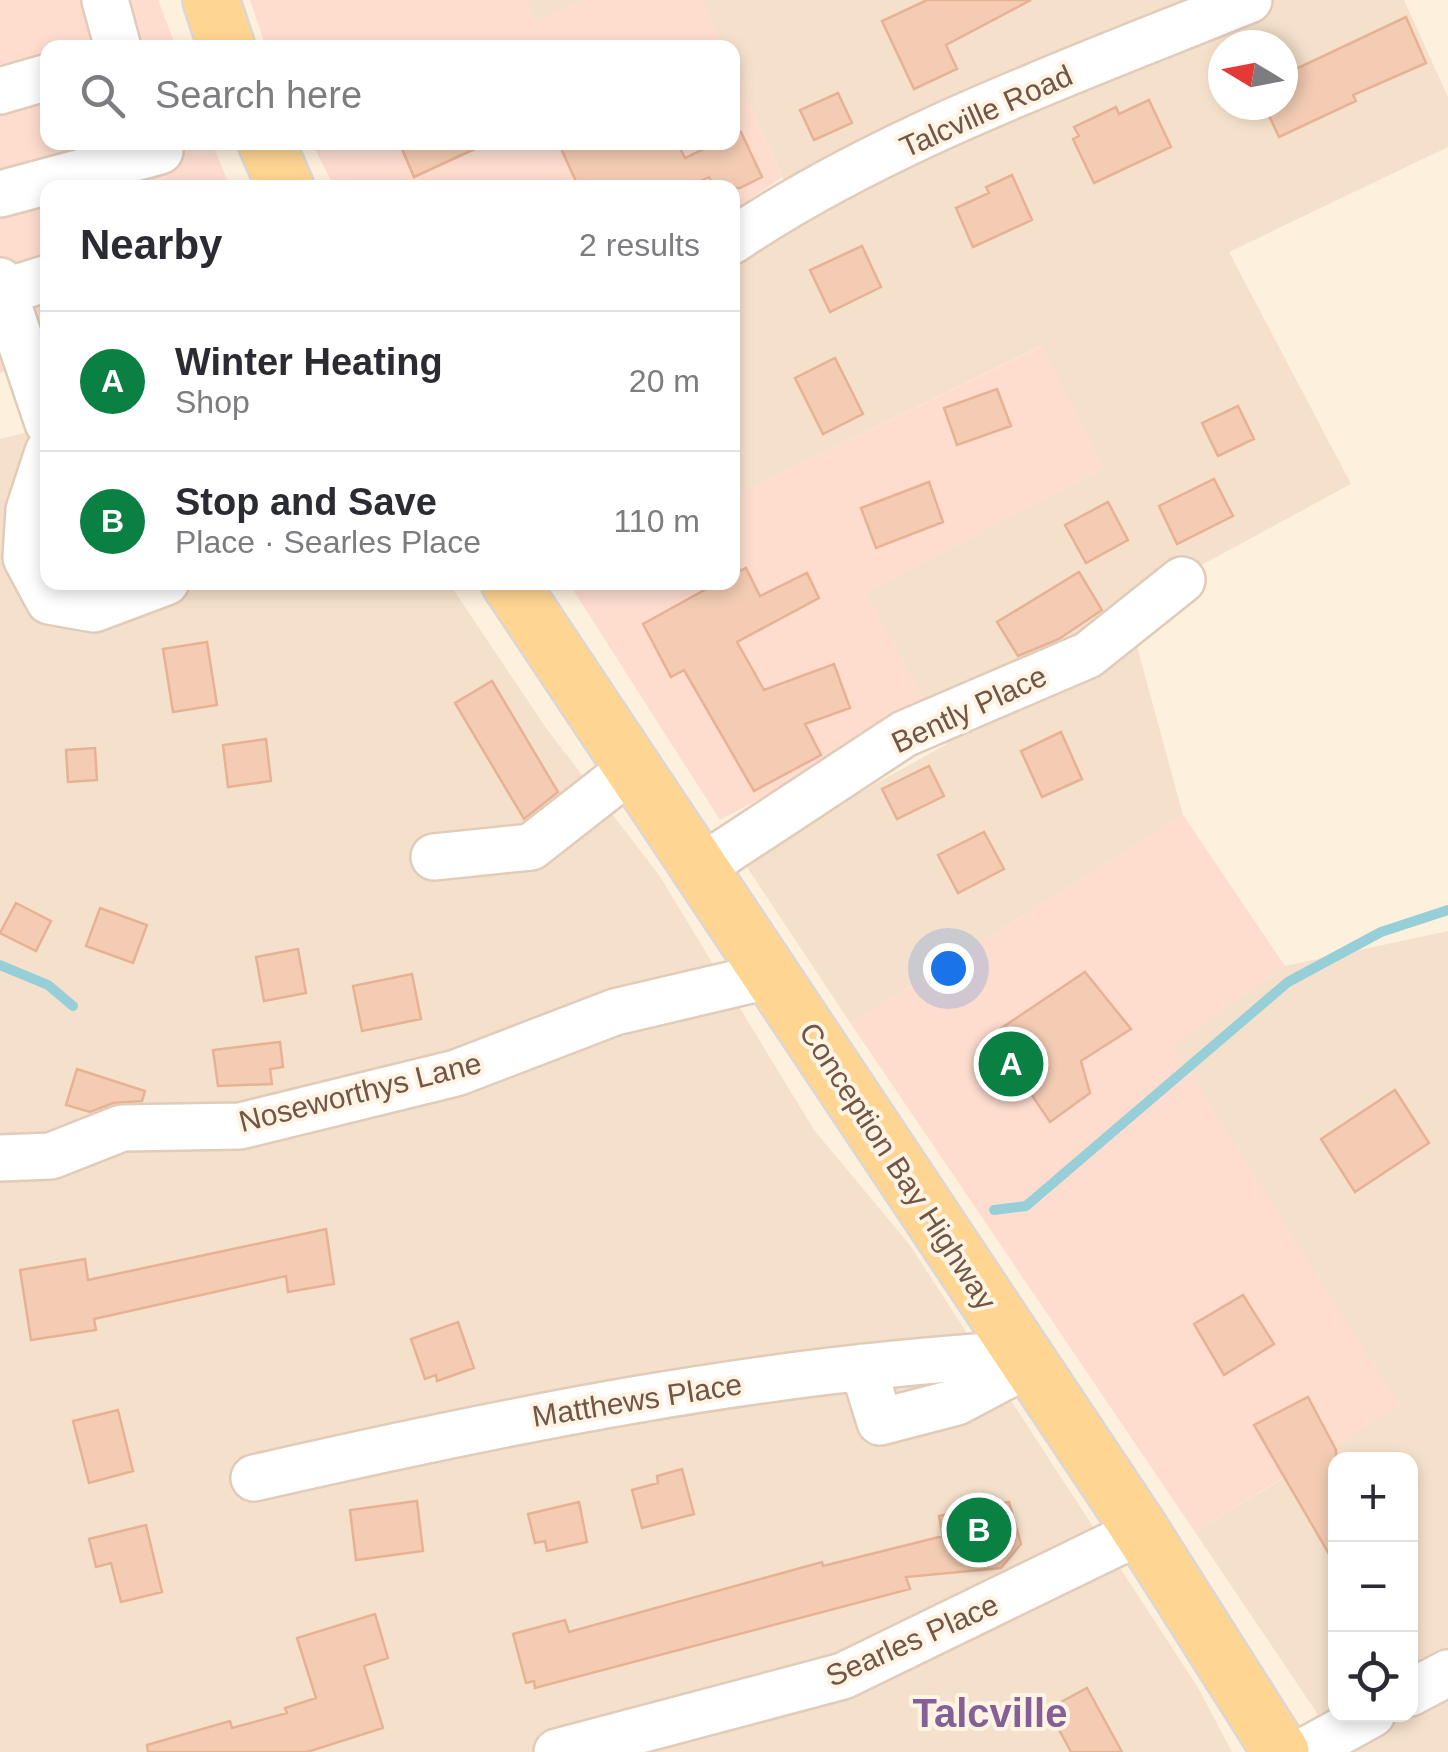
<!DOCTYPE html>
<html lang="en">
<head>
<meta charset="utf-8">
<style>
  :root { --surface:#fff; --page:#f2f2f3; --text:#2b2b33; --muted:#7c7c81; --line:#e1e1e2; --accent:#0b8043 }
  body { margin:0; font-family:Helvetica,sans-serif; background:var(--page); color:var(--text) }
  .controls { position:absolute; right:30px; bottom:30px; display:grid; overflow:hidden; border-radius:20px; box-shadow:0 5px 15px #0003 }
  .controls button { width:90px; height:90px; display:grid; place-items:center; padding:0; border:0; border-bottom:2px solid var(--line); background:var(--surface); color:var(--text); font:50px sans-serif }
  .compass { position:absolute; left:1208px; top:30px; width:90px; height:90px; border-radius:50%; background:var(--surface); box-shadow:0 5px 15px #0003; rotate:280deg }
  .you { position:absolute; left:948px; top:968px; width:35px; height:35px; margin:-25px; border:8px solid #fff; border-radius:50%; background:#1a73e8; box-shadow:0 0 0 15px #1a73e833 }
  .badge { display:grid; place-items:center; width:65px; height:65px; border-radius:50%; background:var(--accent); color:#fff; font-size:32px; font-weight:700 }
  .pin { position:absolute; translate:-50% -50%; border:5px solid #fff; box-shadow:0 2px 10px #0006 }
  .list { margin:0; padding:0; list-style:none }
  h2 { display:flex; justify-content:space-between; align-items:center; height:130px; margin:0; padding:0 40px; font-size:42px }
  h2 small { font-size:32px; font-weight:400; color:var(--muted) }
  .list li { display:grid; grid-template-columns:65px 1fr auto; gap:30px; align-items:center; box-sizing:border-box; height:140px; padding:0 40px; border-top:2px solid var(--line) }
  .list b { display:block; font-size:38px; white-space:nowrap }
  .list p { margin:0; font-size:32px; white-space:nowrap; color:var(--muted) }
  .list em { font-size:32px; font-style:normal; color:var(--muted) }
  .icon { flex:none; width:55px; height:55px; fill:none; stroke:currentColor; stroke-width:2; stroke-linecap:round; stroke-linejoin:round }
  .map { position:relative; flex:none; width:1448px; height:1752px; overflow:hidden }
  .search { position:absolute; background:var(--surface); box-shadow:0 5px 15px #0003; left:40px; top:40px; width:700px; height:110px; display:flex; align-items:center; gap:25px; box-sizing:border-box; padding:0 35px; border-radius:20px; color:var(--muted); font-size:38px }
  .panel { position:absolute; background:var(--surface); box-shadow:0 5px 15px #0003; left:40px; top:180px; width:700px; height:410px; border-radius:20px }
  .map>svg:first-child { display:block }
  .residential { fill:#f5e1cb; fill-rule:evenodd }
  .commercial { fill:#feddcf }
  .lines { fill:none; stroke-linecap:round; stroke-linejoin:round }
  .stream { stroke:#97cfd9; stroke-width:10 }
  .building { fill:#f4ccb3; stroke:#e7b293; stroke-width:2.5 }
  .minor-casing { stroke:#e1cbb9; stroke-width:50 }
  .major-casing { stroke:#ddd6d2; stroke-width:60 }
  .minor { stroke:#fff; stroke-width:45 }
  .major { stroke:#ffd592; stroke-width:55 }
  .labels { text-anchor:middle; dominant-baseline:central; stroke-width:8; stroke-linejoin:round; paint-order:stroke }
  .street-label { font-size:30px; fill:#735545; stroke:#fff4e4 }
  .district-label { font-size:40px; font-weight:bold; fill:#846097; stroke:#fff4e4 }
</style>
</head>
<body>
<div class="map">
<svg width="1448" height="1752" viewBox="0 0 1448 1752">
  <rect width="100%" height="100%" fill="#fdf0dd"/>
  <!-- residential -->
  <path class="residential" d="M525,0H586L534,22Z
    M701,0H1404L1448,97V147L1229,252L1351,484L1126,606L1183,815L851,1024L741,858L947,744L865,593L1103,468L1041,346L733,497V260L798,212L733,68L732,48L723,47ZM1223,45H1283V105H1223Z
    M47,427L48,582L449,583L546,728L659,875L814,1130L909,1244L1197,1686L1232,1752H0V439Z
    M1448,931V1647L1411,1667L1410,1460H1336L1335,1707L1319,1716L1195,1532L1334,1447L1173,1045L1285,966Z
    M1448,1693V1752H1339L1408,1715Z"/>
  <!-- commercial -->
  <path class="commercial" d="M0,0H158L176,47L48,48V142L212,143L230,187L48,188L47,359L0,373Z
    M250,0H525L534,22L586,0H701L723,47H266Z
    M733,68L782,177L733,211L732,188L334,187L312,143L732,142Z
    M1042,346L1103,468L866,593L928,709L720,820L570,585L732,582L733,497Z
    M1183,815L1285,966L1173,1046L1399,1406L1195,1532L851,1024Z"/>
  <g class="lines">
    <!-- stream -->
    <path class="stream" d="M0,965L48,985L73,1006
      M994,1210L1026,1206L1288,982L1381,932L1448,910"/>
  </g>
  <!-- building -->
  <path class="building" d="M927,0H1031L946,45L957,69L914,89L882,21Z
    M1406,17L1426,63L1353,95L1356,101L1279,137L1264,105H1283V75Z
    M838,93L852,123L814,140L800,110Z
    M1149,100L1171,147L1094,183L1073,139L1079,136L1074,127L1116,107L1119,114Z
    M741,132L762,177L740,188H714L709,177L687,188H579L558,142H677L685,158L718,142H732V136Z
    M399,142H490L414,177Z
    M1012,175L1032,220L973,247L956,208L989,193L986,187Z
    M862,246L881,287L830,312L810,270Z
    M835,358L863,414L823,434L795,378Z
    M997,389L1011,426L957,445L944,408Z
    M1238,406L1254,439L1218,456L1202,423Z
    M1214,479L1233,516L1177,544L1159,506Z
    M929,482L943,522L876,548L861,508Z
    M1108,502L1128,540L1086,563L1065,525Z
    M746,568L760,596L807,573L819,598L737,642L764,690L834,664L850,708L805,724L821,755L754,791L684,670L671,677L643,624L719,582H732V575Z
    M1079,572L1102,610L1059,639L1018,656L997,622Z
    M207,642L217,705L173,712L163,649Z
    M492,681L558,792L524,819L455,703Z
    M1061,732L1082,779L1042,797L1021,751Z
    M266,739L271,781L228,787L223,745Z
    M95,748L97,780L68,782L66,750Z
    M929,766L944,796L897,819L882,789Z
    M984,832L1004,869L958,893L938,855Z
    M16,903L51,921L36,951L0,933Z
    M100,908L147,925L133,963L86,946Z
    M298,949L306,993L264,1001L256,957Z
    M1085,972L1131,1029L1081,1061L1090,1093L1050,1122L991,1035Z
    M412,974L421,1019L362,1031L353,986Z
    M280,1042L283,1067L270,1069L272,1084L218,1086L213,1050Z
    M77,1069L145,1091L142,1101L113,1103L90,1112L66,1105Z
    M1395,1090L1429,1143L1355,1192L1321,1139Z
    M326,1229L334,1284L288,1292L286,1276L94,1319L96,1330L31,1340L20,1270L85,1259L88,1280Z
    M1243,1295L1274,1344L1224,1375L1194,1324Z
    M458,1322L474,1368L437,1381L436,1375L425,1379L411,1339Z
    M1308,1397L1336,1450V1566L1254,1425Z
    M118,1410L133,1471L89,1483L73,1421Z
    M682,1469L694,1514L642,1528L632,1490L658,1483L657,1476Z
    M417,1501L423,1551L356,1560L350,1510Z
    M579,1502L587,1542L547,1551L545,1541L535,1543L528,1514Z
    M1009,1502L1021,1544L1001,1568L906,1577L910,1589L535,1688L534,1681L526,1683L513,1634L565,1620L569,1632L822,1562L823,1566L943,1536L939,1516Z
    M146,1525L162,1592L121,1602L111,1563L96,1567L89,1539Z
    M375,1614L388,1658L364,1666L383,1728L307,1752H148L147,1745L230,1721L232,1728L287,1713L285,1708L316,1698L297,1638Z
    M1087,1688L1122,1752H1071L1048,1709Z"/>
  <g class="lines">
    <!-- minor casing -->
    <g class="minor-casing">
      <path id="minor" d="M105,0L118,48
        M0,91L48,77
        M0,194L160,151
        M732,241C882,139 1081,68 1249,0
        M0,281L48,423
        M0,293L48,278
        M48,452L29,510L26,558L49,601L94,609L166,582
        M434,857L531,847L632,768
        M702,867L904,734L1088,655L1182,580
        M0,1158L51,1156L122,1128L240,1126L456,1073L615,1012L772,975
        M863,1367L880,1422L957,1402L1030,1363
        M254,1478C508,1420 763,1368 1024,1354
        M1410,1693L1448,1673
        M557,1752L843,1676L1141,1531
        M1303,1752L1372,1714"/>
    </g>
    <!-- major casing -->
    <g class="major-casing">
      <path id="major" d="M211,0L227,48
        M266,142L286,188
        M509,582L1141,1531L1281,1752"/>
    </g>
    <!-- minor -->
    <use href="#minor" class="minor"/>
    <!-- major -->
    <use href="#major" class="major"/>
  </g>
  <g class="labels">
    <!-- street labels -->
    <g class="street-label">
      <text transform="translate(986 111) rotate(-24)">Talcville Road</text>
      <text transform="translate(969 709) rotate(-25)">Bently Place</text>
      <text transform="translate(360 1092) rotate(-14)">Noseworthys Lane</text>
      <text transform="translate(898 1166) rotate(57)">Conception Bay Highway</text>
      <text transform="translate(637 1400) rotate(-9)">Matthews Place</text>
      <text transform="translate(912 1640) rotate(-24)">Searles Place</text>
    </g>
    <!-- district labels -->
    <g class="district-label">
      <text x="990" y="1713">Talcville</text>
    </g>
  </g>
</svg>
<div class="controls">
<button>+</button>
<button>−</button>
<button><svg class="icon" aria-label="locate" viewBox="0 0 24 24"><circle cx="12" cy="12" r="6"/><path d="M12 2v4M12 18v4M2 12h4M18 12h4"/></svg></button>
</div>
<svg class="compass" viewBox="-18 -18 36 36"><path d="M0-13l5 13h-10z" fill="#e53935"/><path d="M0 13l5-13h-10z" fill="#7c7c81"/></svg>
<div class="you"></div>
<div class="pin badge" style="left:1011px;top:1064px">A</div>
<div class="pin badge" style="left:979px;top:1530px">B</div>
<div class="search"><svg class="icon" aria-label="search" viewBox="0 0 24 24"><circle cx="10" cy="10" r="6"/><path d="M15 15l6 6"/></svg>Search here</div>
<section class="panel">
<h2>Nearby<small>2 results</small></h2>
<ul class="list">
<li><span class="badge">A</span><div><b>Winter Heating</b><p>Shop</p></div><em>20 m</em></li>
<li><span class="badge">B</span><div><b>Stop and Save</b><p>Place · Searles Place</p></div><em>110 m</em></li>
</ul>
</section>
</div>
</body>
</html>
